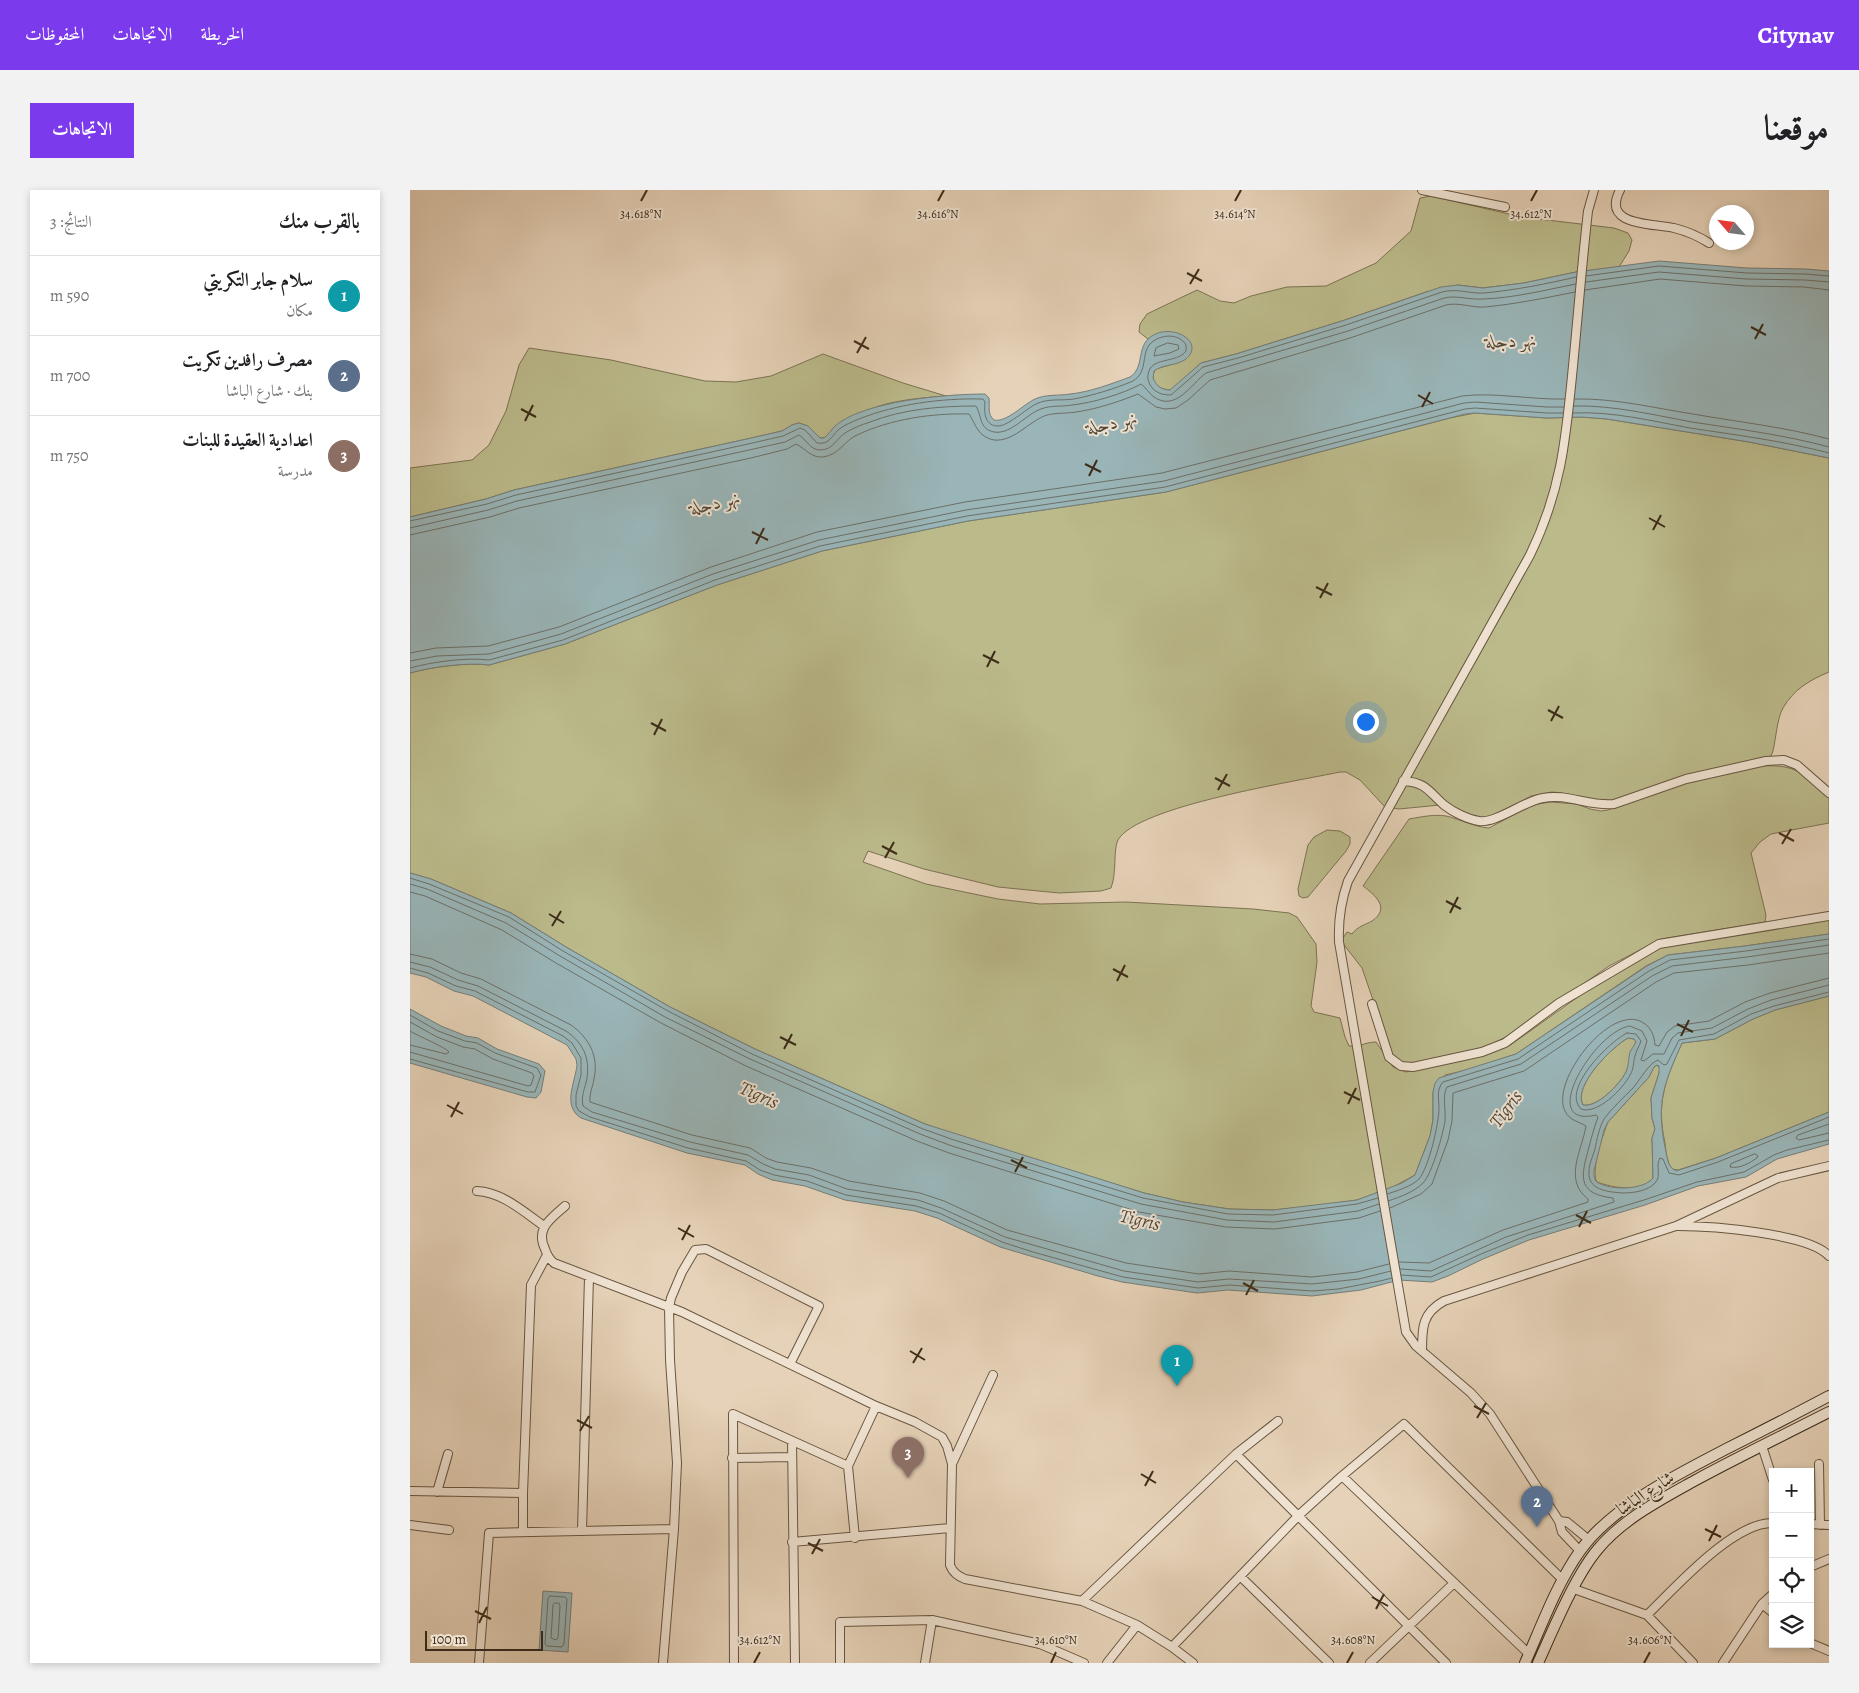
<!DOCTYPE html>
<html lang="ar">
<head>
<meta charset="utf-8">
<style>
  :root { --surface:#fff; --page:#f2f2f2; --text:#202124; --muted:#757577; --line:#e0e0e0; --accent:#7c3aed }
  body { margin:0; font-family:Alegreya,Amiri,serif; background:var(--page); color:var(--text); direction:rtl }
  .controls { position:absolute; right:15px; bottom:15px; display:grid; overflow:hidden; border-radius:0px; box-shadow:0 2px 8px #0003 }
  .controls button { width:45px; height:45px; display:grid; place-items:center; padding:0; border:0; border-bottom:1px solid var(--line); background:var(--surface); color:var(--text); font:25px sans-serif }
  .compass { position:absolute; left:1299px; top:15px; width:45px; height:45px; border-radius:50%; background:var(--surface); box-shadow:0 2px 8px #0003; rotate:298deg }
  .scale { position:absolute; left:15px; bottom:12px; width:118px; box-sizing:border-box; padding-left:5px; border:2px solid #3e2c18; border-top:0; font-size:14px; line-height:18px; white-space:nowrap; color:#3e2c18; -webkit-text-stroke:4px #efe2d1; paint-order:stroke }
  .you { position:absolute; left:955px; top:531px; width:18px; height:18px; margin:-12px; border:4px solid #fff; border-radius:50%; background:#1a73e8; box-shadow:0 0 0 8px #1a73e833 }
  .badge { display:grid; place-items:center; width:32px; height:32px; border-radius:50%; background:var(--accent); color:#fff; font-size:16px; font-weight:700 }
  .pin { position:absolute; translate:-50% -41px; filter:drop-shadow(0 1px 2px #0008) }
  .pin::after { content:''; position:absolute; top:26px; width:18px; height:15px; background:inherit; clip-path:polygon(0 0,100% 0,50% 100%) }
  .list { margin:0; padding:0; list-style:none }
  h2 { display:flex; justify-content:space-between; align-items:center; height:65px; margin:0; padding:0 20px; font-size:21px }
  h2 small { font-size:16px; font-weight:400; color:var(--muted) }
  .list li { display:grid; grid-template-columns:32px 1fr auto; gap:15px; align-items:center; box-sizing:border-box; height:80px; padding:0 20px; border-top:1px solid var(--line) }
  .list b { display:block; font-size:19px; white-space:nowrap }
  .list p { margin:0; font-size:16px; white-space:nowrap; color:var(--muted) }
  .list em { font-size:16px; font-style:normal; color:var(--muted) }
  .icon { flex:none; width:28px; height:28px; fill:none; stroke:currentColor; stroke-width:2; stroke-linecap:round; stroke-linejoin:round }
  .map { position:relative; flex:none; width:1419px; height:1473px; overflow:hidden; direction:ltr; border-radius:0px }
  header { display:flex; align-items:center; gap:30px; box-sizing:border-box; height:70px; padding:0 25px; background:var(--accent); color:#fff }
  header strong { font-size:24px }
  nav { display:flex; gap:28px; margin-inline-start:auto; font-size:18px }
  .intro { display:flex; align-items:center; justify-content:space-between; box-sizing:border-box; height:120px; padding:0 30px }
  h1 { margin:0; font-size:35px }
  .button { padding:12px 22px; border-radius:0px; background:var(--accent); color:#fff; font-size:18px; font-weight:700 }
  main { display:flex; gap:30px; padding:0 30px }
  aside { flex:1; background:var(--surface); border-radius:0px; box-shadow:0 2px 8px #0003 }
  .map>svg:first-child { display:block }
  .green { fill:#bbba8b; stroke:#7c7352 }
  .water { fill:#99b5b8; stroke:#757e78; fill-rule:evenodd }
  .lines { fill:none; stroke-linecap:round; stroke-linejoin:round }
  .shore { stroke:#6c7068; stroke-width:1 }
  .street-casing { stroke:#685640; stroke-width:10 }
  .secondary-casing { stroke:#3e2c18; stroke-width:12 }
  .street { stroke:#efe2d1; stroke-width:8 }
  .secondary { stroke:#efe2d1; stroke-width:10 }
  .ticks { fill:none; stroke:#3e2c18; stroke-width:2 }
  .labels { text-anchor:middle; dominant-baseline:central; stroke-width:4; stroke-linejoin:round; paint-order:stroke }
  .street-label { font-size:18px; fill:#3e2c18; stroke:#efe2d1 }
  .water-label { font-size:19px; font-style:italic; fill:#504738; stroke:#efe2d1 }
  .ticks-label { font-size:12px; text-anchor:middle; fill:#3e2c18; stroke:#efe2d1; stroke-width:4; stroke-linejoin:round; paint-order:stroke }
</style>
</head>
<body>
<header>
<strong>Citynav</strong>
<nav><a>الخريطة</a><a>الاتجاهات</a><a>المحفوظات</a></nav>
</header>
<div class="intro"><h1>موقعنا</h1><a class="button">الاتجاهات</a></div>
<main>
<div class="map">
<svg width="1419" height="1473" viewBox="0 0 1419 1473">
  <rect width="100%" height="100%" fill="#e6d2b8"/>
  <filter id="stains"><feTurbulence type="fractalNoise" baseFrequency=".004" numOctaves="4"/><feColorMatrix values="0 0 0 0 .2 0 0 0 0 .09 0 0 0 0 .02 0 0 0 .5 -.17"/></filter>
  <radialGradient id="worn" r=".72"><stop offset=".6" stop-color="#630" stop-opacity="0"/><stop offset="1" stop-color="#630" stop-opacity=".3"/></radialGradient>
  <!-- green -->
  <path class="green" d="M1021,6L1112,27L1204,38L1218,43L1222,50L1219,61L1209,77L1166,82L1114,93L1073,98L1048,95L1016,102L935,130L826,164L791,173L761,200C751,200 742,195 743,184L746,179L763,174L748,144L738,149L729,142L730,134L737,124L787,100L810,111L824,113L841,106L877,97L916,96L966,73L1001,41L1010,8Z
    M119,158L201,170L295,191L326,192L361,186L413,164L493,193L536,206C510,208 482,210 458,220C443,226 428,239 414,248H410L398,236L389,233L382,235L372,241L337,249L104,300L76,309L0,327V278L62,270L79,255L96,221L109,175Z
    M1065,223L1137,228L1171,227L1197,229L1339,252L1419,268V482C1400,490 1384,499 1373,518C1367,528 1366,549 1363,561L1361,566L1266,588L1202,611L1196,612L1153,603L1142,602L1121,606L1080,627L1066,628L1030,615L989,619L975,617L950,590L936,582H930C888,591 727,616 708,650C703,659 707,683 701,698L691,701L649,703L588,697L514,679L458,661L453,672L516,694L588,709L630,714L716,712L843,719L879,723L887,727L906,754L907,772L901,816L904,822L930,828L935,847L939,856C950,857 956,852 966,852L983,877L996,882L1084,861L1099,856L1182,797L1254,756L1419,729V744L1335,756L1258,765L1236,776L1106,864L1057,880L1035,885L1023,902V930L1020,946L1005,985L981,998L947,1010L913,1015L863,1020L819,1019L773,1012L734,1003L545,945L515,934L345,859L260,817L156,757L101,723L21,689L0,683V483C21,477 58,472 79,475L155,454L307,395L412,361L558,331L756,302L1040,228Z
    M1350,576C1389,574 1392,584 1419,608V633L1361,644L1350,652L1341,663L1356,725L1355,732L1251,749L1199,776L1101,844L1086,852L1074,858L1001,874L991,873L982,865L952,778L931,751L937,742L942,744C948,736 955,735 962,731C981,718 965,705 953,696L999,629C1011,627 1024,624 1036,626C1050,629 1064,637 1079,638L1116,618L1128,614L1141,612L1167,614L1180,619L1191,621L1198,620L1270,593Z
    M917,640L930,641L940,647V654L936,661L898,707L893,708L889,706L888,699L898,655L904,647Z
    M1419,806V922L1306,968L1268,980L1262,979C1257,972 1256,962 1255,953C1246,912 1255,891 1272,853L1305,849L1343,829L1365,820Z
    M1218,848L1224,849L1226,851C1222,861 1221,873 1216,882C1210,894 1187,918 1173,915C1162,896 1203,856 1218,848Z
    M1247,875L1250,879L1249,883L1241,908L1242,928L1245,939L1242,948L1243,988C1231,1003 1203,998 1187,992C1180,982 1193,944 1198,932L1239,887L1244,877Z"/>
  <!-- water -->
  <path class="water" d="M1249,71L1337,78L1396,79L1419,81V268L1339,252L1197,229L1171,227L1137,228L1065,223L1055,224L756,302L558,331L412,361L307,395L155,454L79,475C58,472 21,477 0,483V327L76,309L104,300L337,249L372,241L382,235L389,233L398,236L410,248H414C419,244 421,240 425,236C453,211 537,204 575,204L579,208C580,217 577,224 584,230C596,233 614,214 625,209C636,204 648,206 660,204C680,202 701,194 720,187C734,178 727,160 738,149C758,130 797,151 776,169C767,176 753,174 744,181L743,188C746,196 752,200 760,200L791,173L826,164L935,130L1031,97L1048,95L1073,98L1114,93L1166,82Z
    M0,683L21,689L101,723L156,757L260,817L345,859L515,934L734,1003L773,1012L819,1019L863,1020L947,1010L992,993L1005,985L1020,946L1023,930V902L1025,893L1029,888L1106,864L1237,776L1258,765L1335,756L1419,744V806L1365,820L1343,829L1305,849L1272,853C1254,893 1246,913 1255,957C1257,966 1257,977 1266,981L1306,968L1419,922V954L1367,969L1336,987L1288,996L1235,1015L1119,1050L1073,1069L1038,1086L1022,1092L989,1090L951,1100L902,1106L818,1100L787,1103L712,1092L688,1086L590,1057L527,1028L505,1021L435,1010L395,996L362,990L348,984L335,975L277,963L171,928C152,916 165,893 167,875L166,869L157,855L63,806L44,801L16,787L0,783ZM1218,848L1224,849L1226,852C1224,855 1222,859 1220,862C1218,869 1219,876 1216,882C1210,894 1187,918 1173,915C1162,896 1203,856 1218,848ZM1247,875L1249,876V883L1241,908L1242,928L1245,939L1242,948L1243,988C1234,1000 1200,1001 1187,992C1184,990 1184,985 1184,981L1194,940L1198,932L1239,887L1244,877Z
    M0,819L31,836L56,846L68,848L87,859L129,874L135,881L131,902L126,908L117,907L0,873Z
    M133,1401L162,1403L158,1462L129,1460Z"/>
  <g class="lines">
    <!-- shore -->
    <path class="shore" d="M1176,86L1249,76L1337,83L1395,84L1419,86
      M1176,92L1249,82L1336,89L1395,90L1419,92
      M1175,100L1250,89L1336,96L1394,97L1419,100
      M758,153L768,155L769,159L760,163L744,166L746,158Z
      M1165,209C1204,208 1244,218 1283,224C1328,232 1375,237 1419,249
      M1164,216C1203,215 1244,225 1282,232C1328,239 1375,245 1419,257
      M1163,223C1202,221 1242,231 1280,238C1326,245 1374,251 1419,263
      M0,331L77,314L106,305L338,254L373,246L390,238L395,240L407,253C419,255 421,247 428,240C434,235 442,232 449,229C487,214 531,208 573,209L575,212C574,221 574,235 587,236C597,237 616,219 626,214C638,208 651,211 664,209C684,205 704,199 723,191C739,181 730,164 741,153C751,144 769,143 776,155V161C767,174 740,166 738,185C737,190 740,195 743,199C749,204 754,205 761,205L793,177L828,168L936,135L1032,102C1047,98 1060,104 1074,103C1106,100 1136,94 1166,87
      M0,338L78,320L107,311L339,260L375,252L389,245C396,249 400,260 410,260C423,260 426,249 435,243C443,238 451,235 460,232C493,219 531,216 566,216C572,226 569,239 584,242C601,245 616,224 631,219C641,215 651,217 662,215C682,213 713,204 731,194C736,197 739,204 744,207C766,222 781,194 796,183L938,141L1034,108C1047,105 1059,110 1073,109C1104,108 1135,100 1166,94
      M0,345L80,327L109,318L341,268L377,259L386,254C396,259 401,268 413,267C429,265 434,251 447,245C481,229 522,223 559,224C566,235 568,247 584,250C602,252 617,234 632,227C642,222 654,224 666,222C687,219 708,212 728,204L746,217L755,219L766,218L778,210L800,190L940,148L1036,115C1049,112 1062,118 1075,117C1106,114 1135,108 1165,102
      M0,463L26,458L78,456L149,437L301,377L407,342L555,312L752,283L1052,206C1086,202 1121,210 1155,209
      M0,471L27,466L79,464L151,444L303,384L409,350L556,320L754,291L1054,213L1065,212L1137,217H1154
      M0,478C22,472 56,467 79,470L153,450L305,390L410,356L557,326L755,297L1055,219L1065,218L1137,223H1153
      M0,688L19,694L99,727L153,761L258,821L342,864L513,939L544,950L733,1008L818,1024L863,1025L947,1014L968,1008
      M0,694L17,699L96,733L150,766L255,827L340,869L510,944L542,956L731,1014L817,1030L864,1032L948,1021L969,1014
      M0,702L15,706L92,740L146,773L251,833L336,876L507,951L539,963L729,1022L816,1037L865,1039L949,1028L970,1021
      M0,764L22,769L51,783L71,789L161,835C179,848 189,866 184,889C183,896 179,904 180,912L282,945L340,958L356,968L367,972L401,978L439,991L510,1003L534,1011L597,1040L716,1073L789,1084L819,1081L902,1087L947,1082L979,1074
      M0,772L20,777L48,790L68,796L156,841C175,854 181,871 176,893C174,900 171,908 173,916L182,922L280,952L338,965L353,974L365,979L399,985L437,999L508,1010L531,1018L595,1047L714,1081L788,1092L819,1089L902,1094L949,1089L981,1081
      M0,778L18,783L46,796L65,801L153,846L162,853L171,868V885L166,905V916L169,921L180,927L278,958L336,971L350,980L364,985L397,991L436,1005L506,1016L529,1023L592,1052L623,1062L713,1087L788,1098L819,1095L902,1101L928,1099L970,1091L982,1088
      M1419,802L1364,816L1341,824L1304,844L1269,850L1257,874L1254,875L1248,870C1240,872 1229,891 1223,898C1213,908 1202,918 1194,929C1189,938 1187,949 1185,959C1183,966 1179,974 1179,981C1177,1000 1198,1002 1213,1003C1223,1003 1238,1001 1245,993C1252,986 1245,976 1250,968L1253,969L1259,983L1269,985L1308,972L1419,927
      M0,825L28,841L55,851L67,853L85,863L127,878L131,885L125,902H118L0,869
      M0,832L27,847L53,857L65,859L83,869L122,883L124,886L121,895L118,896L0,862
      M0,841C8,846 35,857 39,862L36,864L0,855
      M1217,843L1226,844L1231,851C1229,857 1226,861 1225,866C1223,873 1224,879 1220,885C1213,899 1187,925 1171,919C1151,899 1199,852 1217,843Z
      M1419,934L1388,945L1386,948L1389,950L1419,943
      M1345,964L1347,965L1348,967C1340,973 1330,979 1320,977L1321,974Z
      M977,1004C987,1001 1002,996 1009,989C1019,977 1029,933 1029,918C1029,908 1026,900 1033,892L1108,869L1239,781L1260,770L1336,761L1419,749
      M978,1011C990,1007 1004,1002 1013,993C1022,984 1033,944 1035,931C1036,920 1032,906 1037,897L1111,874L1242,786L1262,776L1337,767L1419,755
      M980,1018L1011,1004L1022,994L1038,950L1042,931L1043,903L1114,881L1246,792L1264,783L1338,775L1419,763
      M989,1072L1019,1073L1093,1040L1178,1012V1009C1153,990 1172,960 1176,936C1168,931 1160,931 1155,921C1140,891 1200,814 1232,832C1241,837 1244,845 1245,855L1249,856L1257,842L1265,836L1299,831L1335,812L1360,803L1419,788
      M990,1079L1021,1081L1096,1047L1204,1012L1203,1008C1169,1004 1170,989 1178,961C1181,949 1184,938 1188,927L1186,925C1126,939 1184,841 1220,836L1232,841L1237,851L1231,870L1234,871L1243,864H1254L1262,848L1268,843L1302,838L1338,819L1361,810L1419,795
      M991,1085L1021,1087L1071,1064L1118,1045L1234,1010L1287,992L1334,982L1364,965L1377,960L1419,950
      M140,1406L155,1407L157,1409L154,1454L152,1457L137,1456L135,1454L138,1409Z
      M145,1413H149L150,1416L148,1448L146,1450L141,1448L143,1415Z"/>
    <!-- street casing -->
    <g class="street-casing">
      <path id="street" d="M1012,0L1095,17
        M1210,0C1191,37 1243,33 1264,38C1276,41 1288,46 1299,53
        M993,591C1016,592 1019,602 1034,615C1043,622 1057,629 1069,631C1085,634 1114,611 1133,608C1157,603 1180,617 1204,614L1276,589L1356,571L1374,570L1387,575L1419,603
        M962,814L979,867L991,876L1003,877L1072,862L1095,853L1149,813L1249,754L1419,726
        M67,1001C92,1002 114,1022 134,1036
        M155,1016C141,1029 125,1038 135,1059C137,1065 139,1069 144,1073L272,1122L466,1216L505,1232L532,1247L537,1256L542,1274L540,1375C543,1383 548,1386 555,1389L672,1411L727,1435L762,1457L783,1473
        M1268,1036C1299,1036 1399,1043 1419,1066
        M1012,1161C1012,1138 1012,1123 1034,1111L1266,1036L1368,988L1419,976
        M382,1251L385,1473
        M1352,1256L1363,1290
        M826,1264L1036,1473
        M322,1268L382,1267
        M542,1274L583,1185
        M1409,1274L1410,1335
        M932,1286L1119,1464
        M0,1301L113,1303L121,1095L137,1065
        M27,1302L38,1264
        M113,1303V1342
        M1149,1331L1157,1332L1179,1350
        M1400,1334L1419,1335
        M0,1335L39,1340
        M172,1341L179,1087
        M445,1348L438,1276L466,1216
        M382,1352L540,1338
        M1170,1361L1152,1342L1149,1331L1080,1224L1061,1203L1006,1156L996,1142L929,752C928,730 931,711 938,691L1120,365C1152,299 1156,247 1163,176C1168,125 1172,73 1178,21L1184,0
        M1400,1377L1419,1369
        M830,1386L919,1473
        M1164,1399L1237,1425L1283,1473
        M672,1411L826,1264L868,1231
        M1352,1414L1363,1423
        M1237,1425C1265,1398 1323,1332 1363,1333
        M1400,1453L1419,1461
        M762,1457L889,1325L932,1286L994,1234L1153,1390
        M69,1473L79,1343L264,1339
        M253,1473L264,1339L267,1273L260,1170L259,1118L261,1108L272,1082L285,1060L296,1059L409,1116L380,1174
        M324,1473L323,1224L438,1276
        M430,1473V1432L522,1430L630,1454L674,1473
        M515,1473L522,1430
        M697,1473L727,1435
        M960,1473L1044,1393
        M1313,1473L1352,1414L1363,1404"/>
    </g>
    <!-- secondary casing -->
    <g class="secondary-casing">
      <path id="secondary" d="M1115,1473C1131,1437 1147,1393 1170,1361C1202,1316 1270,1283 1318,1258C1352,1241 1385,1224 1419,1206
        M1128,1473C1143,1440 1165,1386 1188,1359C1213,1329 1250,1310 1284,1291C1328,1267 1374,1245 1419,1222"/>
    </g>
    <!-- street -->
    <use href="#street" class="street"/>
    <!-- secondary -->
    <use href="#secondary" class="secondary"/>
  </g>
  <!-- ticks -->
  <path class="ticks" d="M231,11L237,0M528,11L534,0M825,11L831,0M1121,11L1127,0M777,83L792,91M780,94L789,79M1341,137L1356,145M1345,149L1353,134M444,151L459,159M447,163L456,147M1008,205L1023,214M1012,217L1020,202M111,219L126,227M115,231L123,215M675,274L691,282M679,286L687,270M1239,328L1255,337M1243,340L1251,325M342,342L358,350M346,354L354,338M906,397L922,405M910,408L918,393M573,465L589,473M577,477L585,461M1138,520L1153,528M1141,531L1149,516M241,533L256,541M244,545L252,529M805,588L820,596M808,600L817,584M1369,643L1384,651M1372,654L1381,639M472,656L487,664M475,668L484,652M1036,711L1051,719M1040,723L1048,707M139,724L154,733M142,736L151,721M703,779L718,787M707,791L715,775M1267,834L1283,842M1271,846L1279,830M370,847L386,855M374,859L382,844M934,902L950,910M938,914L946,898M37,915L53,924M41,927L49,912M601,970L617,978M605,982L613,967M1166,1025L1181,1033M1169,1037L1177,1021M268,1038L284,1047M272,1050L280,1035M833,1093L848,1101M836,1105L844,1090M500,1161L515,1170M503,1173L512,1158M1064,1216L1079,1224M1067,1228L1076,1213M167,1230L182,1238M170,1241L179,1226M731,1284L746,1293M735,1296L743,1281M1295,1339L1311,1347M1299,1351L1307,1335M398,1353L413,1361M402,1364L410,1349M962,1407L978,1416M966,1419L974,1404M65,1421L81,1429M69,1433L77,1417M344,1473L350,1462M641,1473L646,1462M937,1473L943,1462M1234,1473L1240,1462"/>
  <g class="labels">
    <!-- street labels -->
    <g class="street-label">
      <text transform="translate(1235 1303) rotate(-33)">شارع الباشا</text>
    </g>
    <!-- water labels -->
    <g class="water-label">
      <text transform="translate(1101 151) rotate(-2)">نهر دجلة</text>
      <text transform="translate(702 233) rotate(-13)">نهر دجلة</text>
      <text transform="translate(305 313) rotate(-14)">نهر دجلة</text>
      <text transform="translate(349 905) rotate(24)">Tigris</text>
      <text transform="translate(1096 919) rotate(-53)">Tigris</text>
      <text transform="translate(730 1030) rotate(13)">Tigris</text>
    </g>
  </g>
  <g class="ticks-label">
    <text x="231" y="28">34.618°N</text>
    <text x="528" y="28">34.616°N</text>
    <text x="825" y="28">34.614°N</text>
    <text x="1121" y="28">34.612°N</text>
    <text x="350" y="1454">34.612°N</text>
    <text x="646" y="1454">34.610°N</text>
    <text x="943" y="1454">34.608°N</text>
    <text x="1240" y="1454">34.606°N</text>
  </g>
  <rect width="100%" height="100%" filter="url(#stains)"/>
  <rect width="100%" height="100%" fill="url(#worn)"/>
</svg>
<div class="controls">
<button>+</button>
<button>−</button>
<button><svg class="icon" aria-label="locate" viewBox="0 0 24 24"><circle cx="12" cy="12" r="6"/><path d="M12 2v4M12 18v4M2 12h4M18 12h4"/></svg></button>
<button><svg class="icon" aria-label="layers" viewBox="0 0 24 24"><path d="M12 4l9 5-9 5-9-5zM3 14l9 5 9-5"/></svg></button>
</div>
<svg class="compass" viewBox="-18 -18 36 36"><path d="M0-13l5 13h-10z" fill="#e53935"/><path d="M0 13l5-13h-10z" fill="#757577"/></svg>
<div class="scale">100 m</div>
<div class="you"></div>
<div class="pin badge" style="left:767px;top:1196px;background:#0f9aa8">1</div>
<div class="pin badge" style="left:1127px;top:1337px;background:#5c6f8a">2</div>
<div class="pin badge" style="left:498px;top:1288px;background:#8d6e63">3</div>
</div>
<aside>
<h2>بالقرب منك<small>النتائج: 3</small></h2>
<ul class="list">
<li><span class="badge" style="background:#0f9aa8">1</span><div><b>سلام جابر التكريتي</b><p>مكان</p></div><em>590 m</em></li>
<li><span class="badge" style="background:#5c6f8a">2</span><div><b>مصرف رافدين تكريت</b><p>بنك · شارع الباشا</p></div><em>700 m</em></li>
<li><span class="badge" style="background:#8d6e63">3</span><div><b>اعدادية العقيدة للبنات</b><p>مدرسة</p></div><em>750 m</em></li>
</ul>
</aside>
</main>
</body>
</html>
